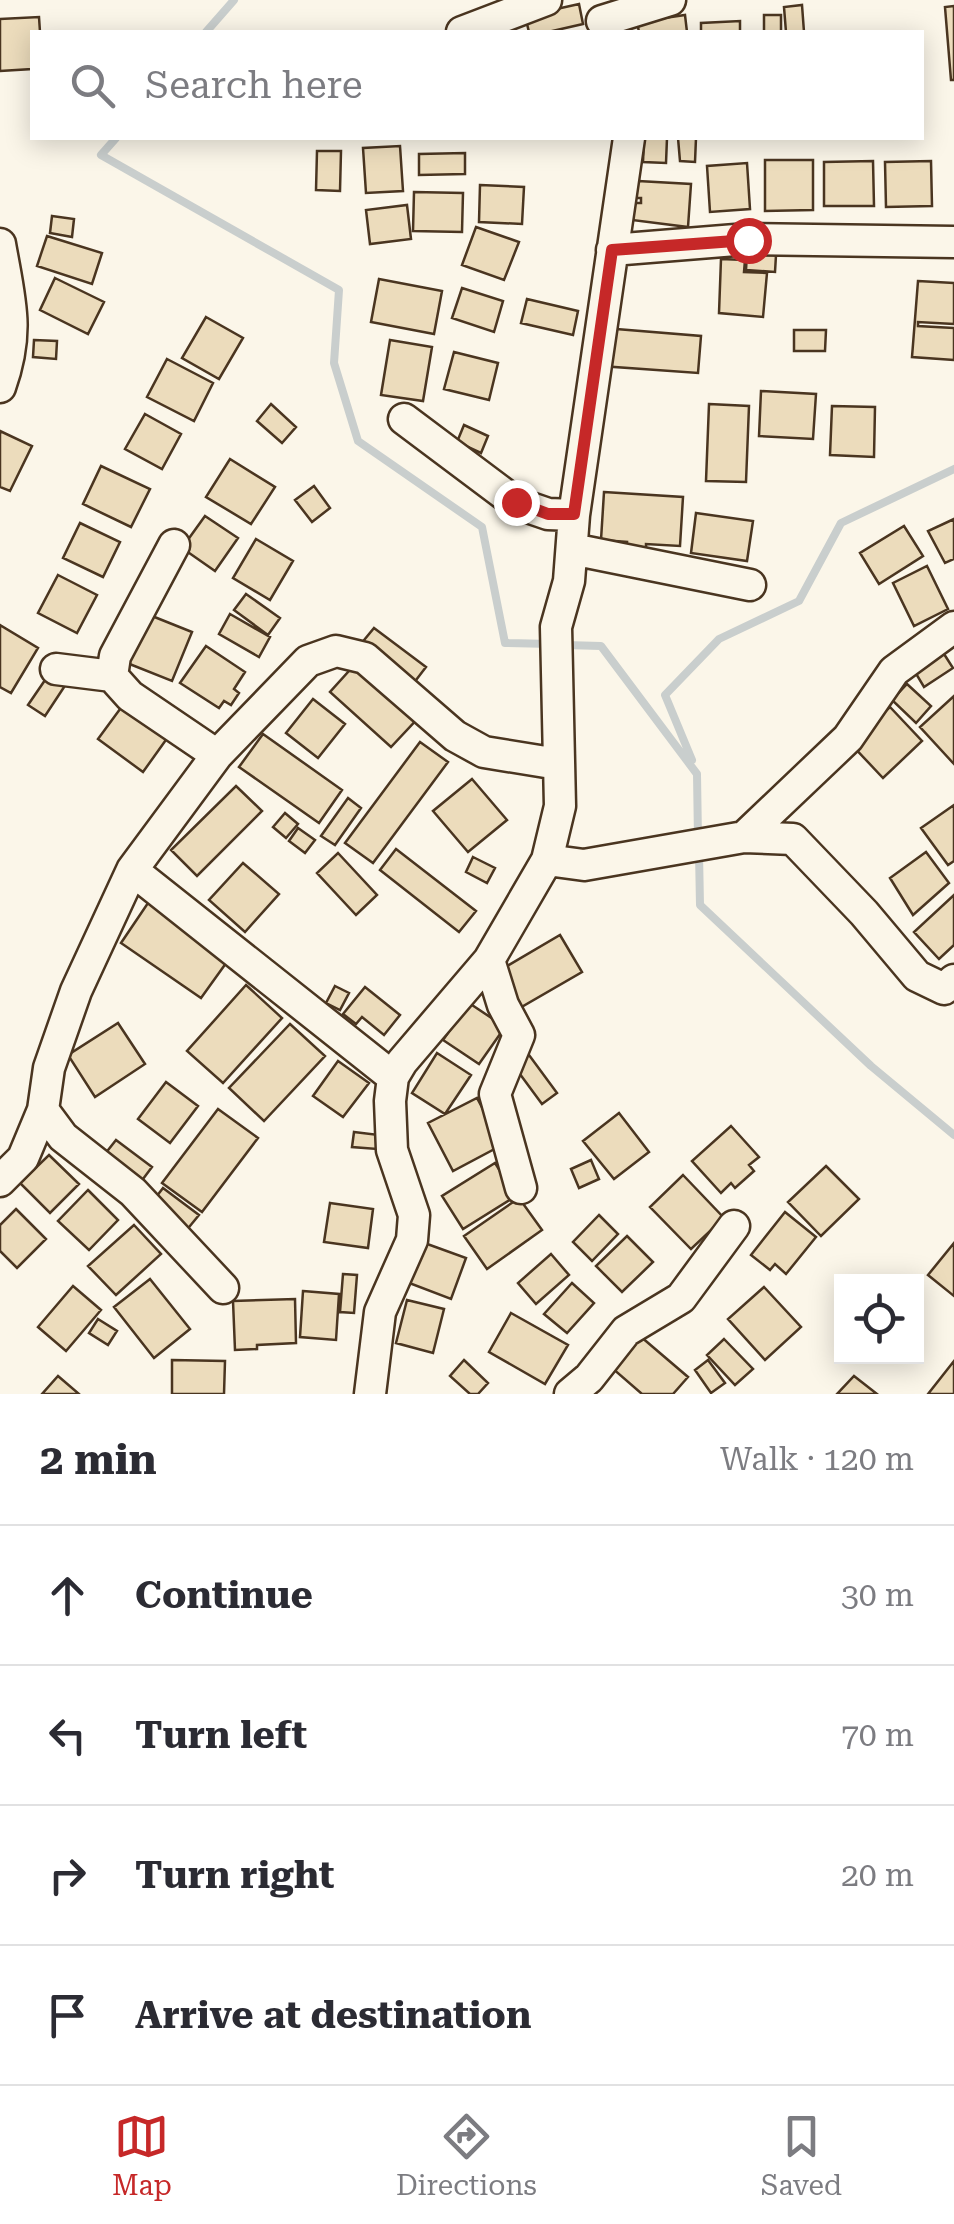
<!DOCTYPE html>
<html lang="en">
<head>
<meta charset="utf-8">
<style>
  :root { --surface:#fff; --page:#f2f2f3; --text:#2b2b33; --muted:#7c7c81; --line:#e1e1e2; --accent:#c62828 }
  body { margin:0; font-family:"Roboto Serif",serif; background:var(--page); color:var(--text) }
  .controls { position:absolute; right:30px; bottom:30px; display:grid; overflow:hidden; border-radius:0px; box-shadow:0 5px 25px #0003 }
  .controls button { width:90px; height:90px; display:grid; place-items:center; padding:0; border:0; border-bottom:2px solid var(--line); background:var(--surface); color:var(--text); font:50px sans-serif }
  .stop { position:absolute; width:30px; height:30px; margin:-22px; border:8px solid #c62828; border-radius:50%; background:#fff }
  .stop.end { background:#c62828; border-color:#fff; box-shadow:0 2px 10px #0008 }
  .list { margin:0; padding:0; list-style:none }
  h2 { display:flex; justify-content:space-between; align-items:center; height:130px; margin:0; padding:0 40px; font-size:42px }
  h2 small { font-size:32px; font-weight:400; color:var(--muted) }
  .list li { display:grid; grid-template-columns:65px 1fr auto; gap:30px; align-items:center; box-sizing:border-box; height:140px; padding:0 40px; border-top:2px solid var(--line) }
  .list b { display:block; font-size:38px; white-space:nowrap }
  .list em { font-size:32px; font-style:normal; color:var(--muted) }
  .icon { flex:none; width:55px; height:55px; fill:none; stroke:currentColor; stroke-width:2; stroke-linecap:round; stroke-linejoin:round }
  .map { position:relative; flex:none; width:954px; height:1394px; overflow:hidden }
  .search { position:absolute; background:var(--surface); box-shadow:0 5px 25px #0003; left:30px; right:30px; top:30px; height:110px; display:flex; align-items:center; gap:25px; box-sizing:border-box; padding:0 35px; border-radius:0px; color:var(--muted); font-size:38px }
  .sheet { height:690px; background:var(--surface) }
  nav { display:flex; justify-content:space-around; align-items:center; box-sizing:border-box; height:140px; border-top:2px solid var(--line); background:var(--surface); font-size:28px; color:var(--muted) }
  nav a { display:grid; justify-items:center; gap:5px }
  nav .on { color:var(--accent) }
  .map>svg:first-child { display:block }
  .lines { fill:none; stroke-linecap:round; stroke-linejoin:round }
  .stream { stroke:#c9cecd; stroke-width:8 }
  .building { fill:#ecdcbc; stroke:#4a3520; stroke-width:2.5 }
  .minor-casing { stroke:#4a3520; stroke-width:35 }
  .minor { stroke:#fbf6e9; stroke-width:30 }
  .route { stroke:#c62828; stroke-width:12 }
</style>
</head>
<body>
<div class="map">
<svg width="954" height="1394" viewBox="0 0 954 1394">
  <rect width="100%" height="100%" fill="#fbf6e9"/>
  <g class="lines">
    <!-- stream -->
    <path class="stream" d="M206,32L234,0
      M116,138L101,155L339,290L334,363L358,441L482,527L505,643L551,644
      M565,645L601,646L697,774L698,839
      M692,760L665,695L719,639L799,601L841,523L954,469
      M699,853L700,905L871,1066L954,1135"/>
  </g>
  <!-- building -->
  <path class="building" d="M579,4L583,24L548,32H529L525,16Z
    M802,5L804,32H786L784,7Z
    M954,6V80H951L945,7Z
    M685,15L687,32H639L637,22Z
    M764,15H781V32H764Z
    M39,17L40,32H32V69L0,71V19Z
    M740,21V32H701V23Z
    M644,138H667L666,163L643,162Z
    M673,138H696L695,162L680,161L678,138Z
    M400,146L403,191L366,193L363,148Z
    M317,151H341L340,191L316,190Z
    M465,153V174L419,175V154Z
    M765,160H813V210L765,211Z
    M873,161L874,206H824V162Z
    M931,161L932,206L886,207L885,162Z
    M747,163L750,209L710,212L707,166Z
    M638,181L691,184L688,227L632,220L633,203H641V198H636Z
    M480,185L524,187L522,224L479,222Z
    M414,192L463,193L462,232L413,231Z
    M407,205L411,239L370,244L366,210Z
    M52,216L74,219L72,237L50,233Z
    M476,227L519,242L504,280L462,265Z
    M47,236L102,253L92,284L37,266Z
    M747,253L776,255L775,272L746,270Z
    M721,259L745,260L744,272L767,273L763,317L719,313Z
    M55,278L104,302L88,334L40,310Z
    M379,279L442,291L434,334L371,322Z
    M918,281L954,283V324L918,322V326L954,328V360L912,357Z
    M462,288L503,301L494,332L452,318Z
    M527,299L578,311L573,335L521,323Z
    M206,317L243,338L219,379L182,358Z
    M604,328L701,336L698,373L601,366Z
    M794,330H826L825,351H794Z
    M34,340L57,341L56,359L33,357Z
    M390,340L432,347L423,401L381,395Z
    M454,352L498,363L489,400L444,389Z
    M167,359L213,383L194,421L147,397Z
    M761,391L816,394L813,439L759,436Z
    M271,404L296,427L282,443L257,421Z
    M709,404L749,406L746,482L706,481Z
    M832,406L875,407L874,457L830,455Z
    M145,414L181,434L162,469L125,449Z
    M464,425L488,436L481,453L457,442Z
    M0,431L32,446L10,491L0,487Z
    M230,459L275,487L251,524L206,497Z
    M101,466L150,489L131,527L83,504Z
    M314,486L330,508L312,522L295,500Z
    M604,492L683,497L680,546L646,544V551L626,550L627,542L601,540Z
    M696,513L753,521L747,561L691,553Z
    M205,516L238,538L215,571L182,548Z
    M954,519V559L945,563L928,531Z
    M80,523L120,542L103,577L63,558Z
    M904,526L923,556L879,584L860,553Z
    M256,539L293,561L270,600L233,578Z
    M927,566L948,609L914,626L893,583Z
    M58,575L97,595L77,633L38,613Z
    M246,594L280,618L268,635L234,610Z
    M147,614L192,632L172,681L127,663Z
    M230,614L270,637L259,657L219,634Z
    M0,625L38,648L11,693L0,687Z
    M374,628L426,667L413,684L360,645Z
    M206,646L245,672L234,689L239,693L231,705L224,701L219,708L180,683Z
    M944,654L953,668L924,687L915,672Z
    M358,661L420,716L391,747L330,692Z
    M56,664L72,675L45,716L28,705Z
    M907,684L931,706L916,723L892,700Z
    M954,696V764L920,727Z
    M313,699L345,724L318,758L286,733Z
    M123,705L168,737L143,772L98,739Z
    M890,707L922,741L883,778L850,743Z
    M263,734L342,790L319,823L239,767Z
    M420,742L448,762L373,863L345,843Z
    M472,779L507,820L468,852L433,811Z
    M236,786L262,811L197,876L171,850Z
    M348,798L361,808L335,845L321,836Z
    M954,805V861L948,865L921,828Z
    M285,813L298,824L286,838L273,827Z
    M298,828L315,840L305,853L289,841Z
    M396,849L476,911L459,932L380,870Z
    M926,852L949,883L913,915L890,878Z
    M338,853L377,895L356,915L317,873Z
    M473,857L495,868L487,883L466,872Z
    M243,863L279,894L245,932L209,900Z
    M954,895V945L939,959L914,932Z
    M148,903L229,959L201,998L121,943Z
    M560,935L582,972L518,1009L497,972Z
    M246,985L282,1018L223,1083L187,1051Z
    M335,986L349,993L340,1010L326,1003Z
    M365,987L400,1015L384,1035L362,1017L356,1024L343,1014Z
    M469,1003L505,1027L479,1064L443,1040Z
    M118,1023L145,1064L95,1097L68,1055Z
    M290,1024L325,1056L264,1121L229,1088Z
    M437,1053L471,1075L445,1114L412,1093Z
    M529,1055L557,1093L542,1104L514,1066Z
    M338,1061L369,1083L343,1117L313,1096Z
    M166,1082L198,1106L170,1143L138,1119Z
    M477,1098L502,1145L453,1171L428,1123Z
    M218,1109L258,1138L202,1212L162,1183Z
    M619,1113L649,1152L614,1179L583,1141Z
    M731,1126L759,1157L749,1165L754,1171L735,1188L731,1183L721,1193L692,1161Z
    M354,1132L379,1135L377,1149L352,1147Z
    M116,1140L152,1167L137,1187L101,1159Z
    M49,1155L79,1184L50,1213L20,1183Z
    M591,1160L599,1179L579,1188L571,1169Z
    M495,1163L516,1196L463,1229L442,1196Z
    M826,1166L859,1199L821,1236L788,1202Z
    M683,1175L724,1218L691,1249L650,1207Z
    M163,1188L199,1215L185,1232L150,1205Z
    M88,1190L118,1220L89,1250L58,1221Z
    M519,1198L542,1230L487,1269L464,1236Z
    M330,1203L373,1209L368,1248L324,1242Z
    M16,1209L46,1239L17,1268L0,1251V1225Z
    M785,1212L816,1237L786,1274L775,1264L770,1270L751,1255Z
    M599,1215L618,1234L592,1261L573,1242Z
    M134,1225L161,1254L116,1295L88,1266Z
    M627,1236L653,1262L622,1292L596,1266Z
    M419,1241L466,1258L451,1299L404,1281Z
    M954,1243V1296L928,1275Z
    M551,1254L569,1275L536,1304L518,1283Z
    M343,1274L357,1275L354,1313L340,1312Z
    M150,1279L190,1329L154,1358L114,1307Z
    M572,1283L594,1303L567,1333L544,1314Z
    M73,1286L101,1310L66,1351L38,1327Z
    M764,1287L801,1327L765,1360L728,1319Z
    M303,1291L339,1294L336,1340L300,1337Z
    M295,1299L296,1343L257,1345V1349L235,1350L233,1301Z
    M407,1300L444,1309L433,1353L396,1343Z
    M511,1313L568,1345L545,1384L489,1352Z
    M98,1319L117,1331L108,1345L89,1333Z
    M640,1336L688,1377L673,1394H642L612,1368Z
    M724,1339L753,1369L735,1385L707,1355Z
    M172,1360L225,1361L224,1394H172Z
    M464,1360L488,1383L478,1394H470L450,1376Z
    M708,1360L725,1383L711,1393L695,1370Z
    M954,1361V1394H928Z
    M58,1376L79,1394H42Z
    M854,1376L877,1394H837Z"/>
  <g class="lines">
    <!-- minor casing -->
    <g class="minor-casing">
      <path id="minor" d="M602,21L670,0
        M462,32L546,0
        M0,244C10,301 20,331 0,387
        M612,250L748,239L954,242
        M404,419L516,503L548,514L574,515
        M174,545L115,656L112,676L130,696L217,755
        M572,549L750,585
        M56,669L112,676
        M744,837L793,839L864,913L917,976L944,989L954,980
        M547,860L584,865L744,837L848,738L894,671L954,627
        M132,870L393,1077
        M489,960L503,1005L519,1035L495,1094L521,1188
        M43,1110L63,1137L133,1192L223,1288
        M0,1181L23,1158L43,1110L49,1068L76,991L132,870L217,755L308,661L336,651L365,658L455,736L484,752L558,764
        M370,1394L380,1312L412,1240L414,1215L392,1150L390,1101L393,1077L402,1062L489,960L547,860L560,806L556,627L569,581L574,515L629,138
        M570,1394L589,1378L626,1331L681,1298L734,1226"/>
    </g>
    <!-- minor -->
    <use href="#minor" class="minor"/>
  </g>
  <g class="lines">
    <!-- route -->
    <path class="route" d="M516,502L548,514H574L612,250L748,240"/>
  </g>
</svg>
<div class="controls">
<button><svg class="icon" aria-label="locate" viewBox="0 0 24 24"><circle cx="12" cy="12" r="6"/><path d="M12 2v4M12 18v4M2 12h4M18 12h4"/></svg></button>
</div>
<div class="stop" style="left:748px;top:240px"></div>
<div class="stop end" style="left:516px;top:502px"></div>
<div class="search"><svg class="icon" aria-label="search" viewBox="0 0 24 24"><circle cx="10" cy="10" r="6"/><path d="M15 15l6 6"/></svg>Search here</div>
</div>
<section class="sheet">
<h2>2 min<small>Walk · 120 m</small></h2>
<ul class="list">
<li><svg class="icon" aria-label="ahead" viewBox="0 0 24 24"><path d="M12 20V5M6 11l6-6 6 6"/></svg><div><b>Continue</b></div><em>30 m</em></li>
<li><svg class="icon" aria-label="left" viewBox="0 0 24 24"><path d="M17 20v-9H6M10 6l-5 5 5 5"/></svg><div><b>Turn left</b></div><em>70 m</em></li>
<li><svg class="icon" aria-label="right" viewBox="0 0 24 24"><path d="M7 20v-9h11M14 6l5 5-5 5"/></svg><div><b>Turn right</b></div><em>20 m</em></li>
<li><svg class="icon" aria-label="arrive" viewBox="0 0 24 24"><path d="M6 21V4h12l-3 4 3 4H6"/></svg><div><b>Arrive at destination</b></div></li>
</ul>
</section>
<nav>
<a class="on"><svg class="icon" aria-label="map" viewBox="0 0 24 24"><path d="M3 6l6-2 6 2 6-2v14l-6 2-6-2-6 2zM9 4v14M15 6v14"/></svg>Map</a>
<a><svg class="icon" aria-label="directions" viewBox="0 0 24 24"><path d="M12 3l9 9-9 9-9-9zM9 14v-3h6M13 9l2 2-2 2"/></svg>Directions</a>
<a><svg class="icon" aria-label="saved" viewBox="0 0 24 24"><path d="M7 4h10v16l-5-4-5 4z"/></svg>Saved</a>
</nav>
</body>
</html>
